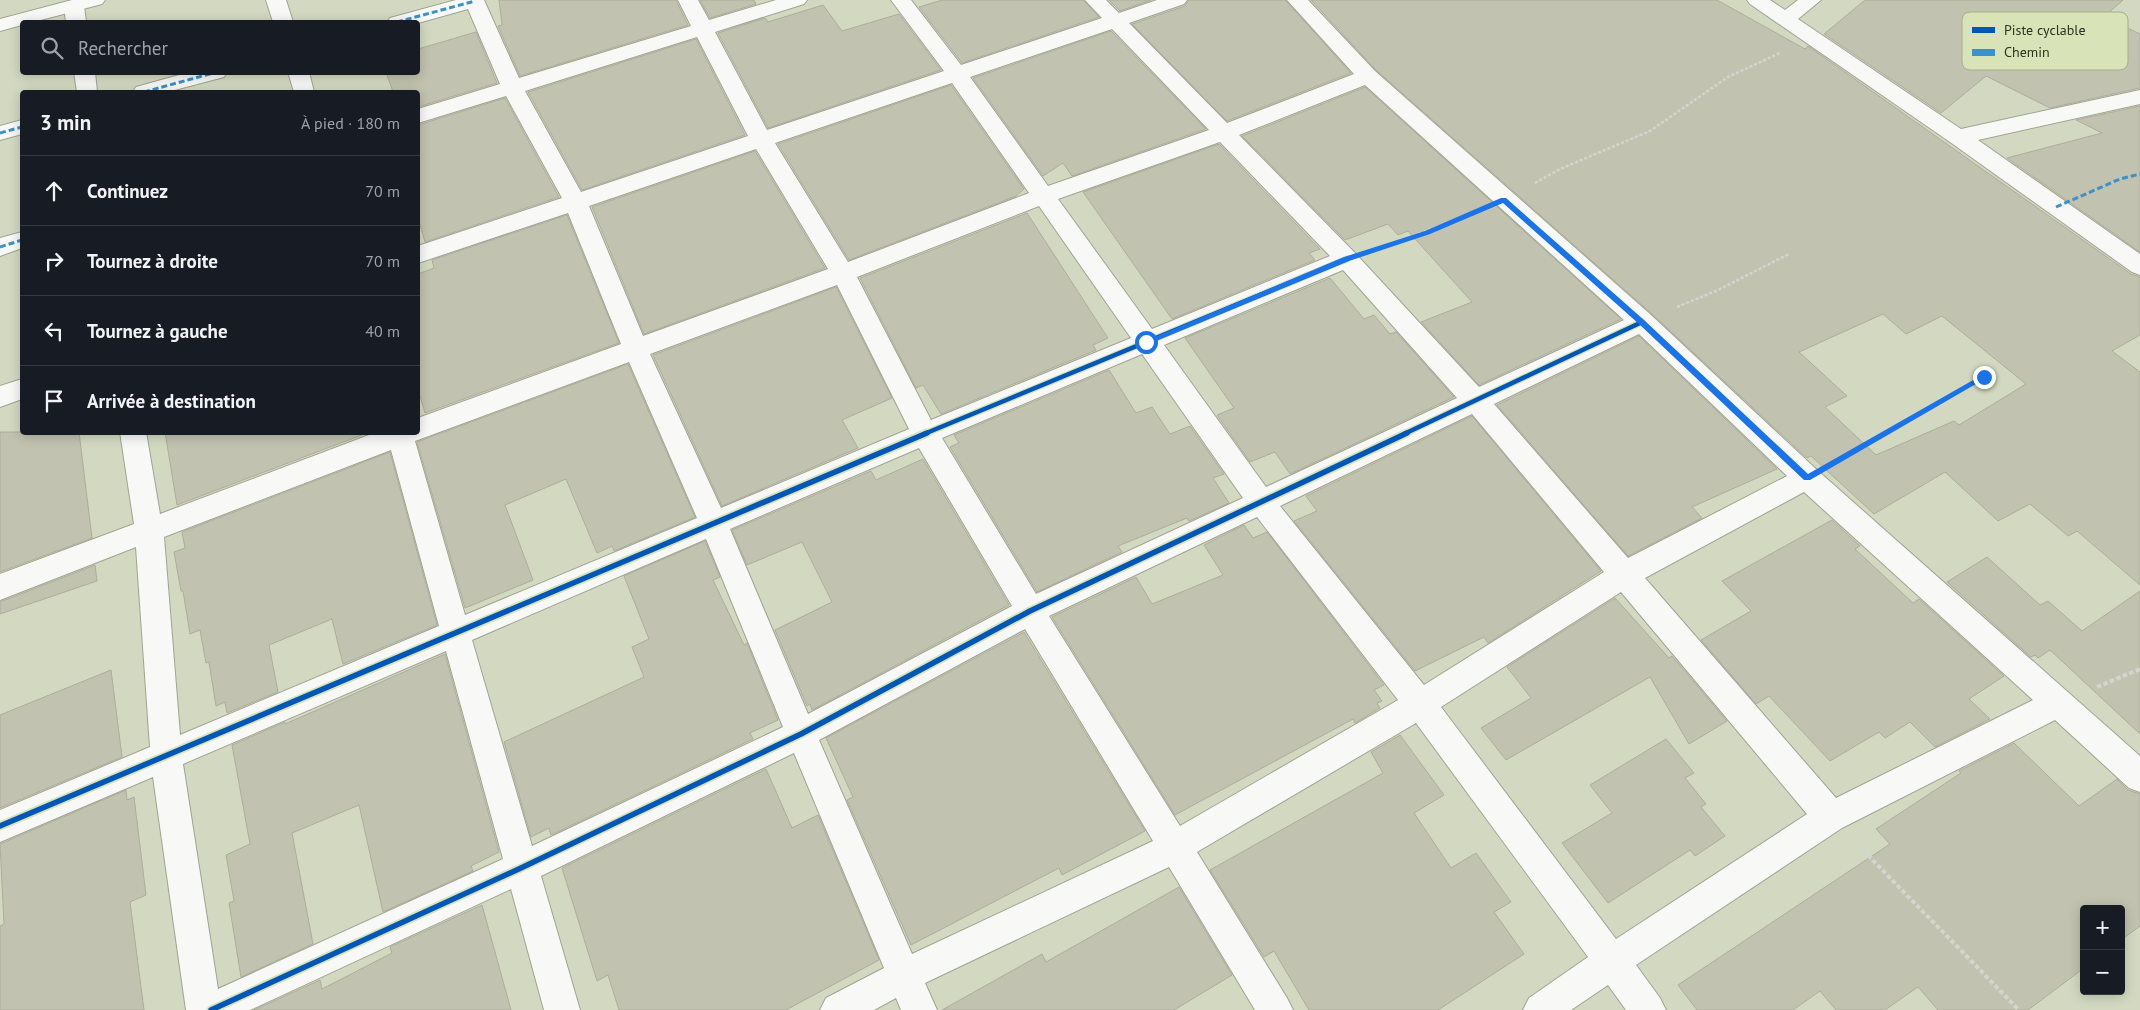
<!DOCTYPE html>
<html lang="fr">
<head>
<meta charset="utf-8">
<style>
  :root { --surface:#171b24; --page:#242831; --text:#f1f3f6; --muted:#9ea1a6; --line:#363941 }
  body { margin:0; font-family:"PT Sans",sans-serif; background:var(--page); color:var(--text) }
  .controls { position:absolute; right:15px; bottom:15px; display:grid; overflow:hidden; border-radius:5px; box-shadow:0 2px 12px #0003 }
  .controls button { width:45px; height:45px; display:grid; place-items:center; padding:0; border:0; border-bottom:1px solid var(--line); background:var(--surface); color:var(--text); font:25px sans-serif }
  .stop { position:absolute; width:15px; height:15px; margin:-11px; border:4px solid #1a73e8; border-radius:50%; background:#fff }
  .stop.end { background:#1a73e8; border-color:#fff; box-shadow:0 1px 5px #0008 }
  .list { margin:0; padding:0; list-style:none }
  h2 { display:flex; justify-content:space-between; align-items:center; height:65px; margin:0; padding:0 20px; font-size:21px }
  h2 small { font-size:16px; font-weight:400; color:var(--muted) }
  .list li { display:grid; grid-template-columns:32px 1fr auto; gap:15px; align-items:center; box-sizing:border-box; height:70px; padding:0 20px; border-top:1px solid var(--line) }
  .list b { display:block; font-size:19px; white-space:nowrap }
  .list em { font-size:16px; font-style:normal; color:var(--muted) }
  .icon { flex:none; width:28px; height:28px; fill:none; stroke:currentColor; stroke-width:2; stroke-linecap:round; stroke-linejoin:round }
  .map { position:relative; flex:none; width:2140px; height:1010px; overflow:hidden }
  .search { position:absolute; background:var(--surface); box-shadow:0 2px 12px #0003; left:20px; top:20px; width:400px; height:55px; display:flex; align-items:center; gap:12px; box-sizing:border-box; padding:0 18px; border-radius:5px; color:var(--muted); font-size:19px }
  .panel { position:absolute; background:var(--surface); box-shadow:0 2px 12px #0003; left:20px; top:90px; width:400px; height:345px; border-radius:5px }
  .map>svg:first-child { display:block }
  .building { fill:#c1c2af; stroke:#acae9a; fill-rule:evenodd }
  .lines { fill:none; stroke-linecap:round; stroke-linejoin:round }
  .minor-casing { stroke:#9fa491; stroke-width:2 }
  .major-casing { stroke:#9fa491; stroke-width:2 }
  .path-far1 { stroke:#d4d6ce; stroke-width:2.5; stroke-dasharray:3 2; stroke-linecap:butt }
  .path { stroke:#d4d6ce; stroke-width:4; stroke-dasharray:4.5 2.5; stroke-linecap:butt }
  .minor { fill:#f8f9f6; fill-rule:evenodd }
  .major { fill:#f8f9f6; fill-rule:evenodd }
  .quiet { stroke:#3b91ca; stroke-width:3; stroke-dasharray:6 3; stroke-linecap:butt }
  .cycleway-far1-casing { stroke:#d8e3b7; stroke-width:7 }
  .cycleway-casing { stroke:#d8e3b7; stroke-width:9 }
  .cycleway-far1 { stroke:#0057b8; stroke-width:4.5 }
  .cycleway { stroke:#0057b8; stroke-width:5.5 }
  .route { fill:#1a73e8 }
  .key { fill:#d8e3b7; stroke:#a5ae8a; stroke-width:1 }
  .key-label { font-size:14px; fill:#2d3120 }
</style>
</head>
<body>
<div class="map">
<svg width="2140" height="1010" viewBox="0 0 2140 1010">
  <rect width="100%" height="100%" fill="#d3d9c1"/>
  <!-- building -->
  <path class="building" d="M499,0H676L688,25L520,76L498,26L502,25Z
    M700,0H754L756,4L710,18Z
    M942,0H1083L1099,17L962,63L919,7Z
    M1109,0H1151L1120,11Z
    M1189,0H1285L1351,73L1227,121L1132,24L1185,6Z
    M1311,0H1717L1805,49L1808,46L2131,274L2140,277V335L2112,351L2140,372V585L2077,531L2068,536L2030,504L1998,521L1945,472L1874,514L1811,456L1807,458L1652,314L1376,70ZM1883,314L1906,334L1942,316L2026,384L1959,425L1954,421L1876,455L1825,407L1847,396L1799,352Z
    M1865,0H2123L2104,17L2140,34V88L2050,108L1986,76L1941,113L1824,34Z
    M823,5L842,31L899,14L941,70L768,128L718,33L765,18L768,22Z
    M1111,31L1206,129L1072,176L1063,163L1043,176L973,78Z
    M476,32L497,83L418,107V92H393L386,72H418V49Z
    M696,39L745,135L582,190L528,92Z
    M951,85L1024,189L1016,196L849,260L778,144Z
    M1365,87L1621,319L1479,385L1421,322L1472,302L1408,231L1398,235L1388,224L1345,240L1242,136Z
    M505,98L559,197L425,242L418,218V125Z
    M2140,106V252L2007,158L2102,133L2076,120Z
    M1219,144L1320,249L1309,253L1315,260L1172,319L1083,192Z
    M755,151L825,268L644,334L592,207Z
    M1027,213L1108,338L1093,345L1096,350L941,414L923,385L916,388L860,278Z
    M567,215L619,343L425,413L418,389V274L434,268L432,260Z
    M1330,278L1364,319L1374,315L1390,334L1396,332L1454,397L1290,474L1275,452L1250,462L1217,415L1234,408L1185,338Z
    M836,287L892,398L842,420L858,448L722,506L653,355Z
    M1639,336L1777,469L1692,507L1702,518L1628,556L1497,405Z
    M628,364L695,517L614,551L612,546L597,553L566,479L505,505L533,580L465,608L417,442Z
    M1109,370L1136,413L1152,407L1170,434L1190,426L1224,474L1213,478L1229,503L1189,521L1187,518L1118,546L1122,552L1037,592L950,447L959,443L954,435Z
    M1472,416L1601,571L1488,643L1484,637L1415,671L1294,521L1317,511L1306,496Z
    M0,432H79L92,538L0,572Z
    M165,432H370L177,505Z
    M390,452L437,625L343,664L332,619L269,645L278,692L227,713L225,702L216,706L209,662L206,663L200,630L190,634L183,591H181L174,552L185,548L182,532Z
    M923,459L1009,605L812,710L810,704L807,706L775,630L832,602L802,542L747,565L732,530L871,471L876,480Z
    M1832,520L1860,546L1855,549L1913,603L1919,599L2004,676L1969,699L1990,719L1935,747L1910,722L1885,738L1879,732L1830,761L1769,696L1756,704L1701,640L1751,611L1722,581Z
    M1244,525L1253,538L1267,532L1384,685L1374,690L1382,701L1377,703L1380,708L1355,723L1353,719L1175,815L1052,617L1136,577L1152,604L1223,575L1204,545Z
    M705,541L720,577L713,580L744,645L747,643L778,720L750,733L753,739L551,835L549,828L531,837L504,742L644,677L632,647L649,639L624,576Z
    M1987,557L2040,605L2048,601L2082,631L2140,591V734L2050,650L2038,658L2035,655L2031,657L1947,582Z
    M95,565L97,581L0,614V602Z
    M1615,598L1669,658L1672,656L1727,721L1689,744L1650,677L1506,760L1481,728L1531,698L1507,667Z
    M1024,632L1145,831L1062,875L1059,868L911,945L847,800L853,797L826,738Z
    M445,654L499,852L471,866L473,871L383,912L359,805L292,833L313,944L241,977L229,903L234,901L226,855L250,844L232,745L285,722V724Z
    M111,670L122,757L0,808V715Z
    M1400,735L1444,795L1414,813L1451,868L1476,853L1511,902L1494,912L1524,954L1438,1010H1309L1274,951L1264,957L1210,870L1383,773L1371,752Z
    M1666,739L1694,773L1685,778L1706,804L1701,807L1725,836L1695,856L1690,850L1608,903L1562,843L1612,813L1590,785Z
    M2014,743L2079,806L2117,779L2128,790L2140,794V926L2121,940V909H2084V968L2028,1010H1938L1918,987L1885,1010H1836L1820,991L1793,1010H1697L1678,985L1890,844L1876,829L1961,773L1959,771Z
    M766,769L792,828L818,815L879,960L786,1010H619L608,975L597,981L562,868Z
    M126,790L127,800L134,797L146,895L130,902L144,1010H0V926L4,924L0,844Z
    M1179,887L1232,975L1174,1010H942L1042,954L1046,962Z
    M482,905L511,1010H254L320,980L322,989L392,953L390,947Z"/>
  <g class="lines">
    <!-- minor casing -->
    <g class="minor-casing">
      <path id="minor" d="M74,0L81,2L84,6L86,22H66L64,6L67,2Z
        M266,0H286L293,22H273Z
        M456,0H484L519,78L691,26L678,0H698L709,20L776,0H807L804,4L715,32L767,130L944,71L891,0H911L961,65L1102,18L1085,0H1106L1119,13L1157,0H1187L1184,4L1129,23L1227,123L1354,74L1287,0H1308L1375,71L1651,315L1817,470L2140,756V792L2129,788L2055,720L1842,828L1636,965L1660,998L1666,1010H1626L1608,985L1571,1010H1523L1529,998L1588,957L1416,723L1197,852L1287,998L1293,1010H1255L1169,867L925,983L937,1010H901L896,998L874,1010H820L826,998L884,968L794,753L541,876L580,1010H544L511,889L250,1010H186L153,777L0,842V810L150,747L136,547L0,600V574L134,524L120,432H146L160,514L377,432H418V418L621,344L568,213L418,263V246L562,198L506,96L418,123V109L500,84L468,9L418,23L387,22L390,18ZM1112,29L1209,130L1048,186L970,77ZM697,37L748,136L581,192L525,91ZM952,83L1029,193L848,262L775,143ZM1365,85L1624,320L1479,387L1355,253L1239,135ZM1220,142L1330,256L1152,329L1058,199ZM756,149L828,269L643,336L589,206ZM1039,206L1131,338L931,420L857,277ZM1343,270L1457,398L1266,487L1164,345ZM837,285L909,429L721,508L650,354ZM1639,334L1787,476L1628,558L1494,404ZM1142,354L1243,498L1036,594L942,438ZM629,362L697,518L465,615L415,441ZM1472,414L1604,572L1424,685L1280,506ZM919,448L1012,606L808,714L730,529ZM391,450L439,626L180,735L164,537ZM1804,492L2033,700L1836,798L1645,578ZM1257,517L1398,700L1180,826L1049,616ZM706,539L783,727L532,846L472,640ZM1621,592L1807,814L1616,939L1441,707ZM1025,629L1153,841L912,954L819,740ZM446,651L503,859L218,989L183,764Z
        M1747,0H1770L1785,10L1798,0H1821L1798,19L1961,129L2140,90V104L1978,140L2140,254V275L2132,272L1950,142L1750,4Z
        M74,72H95L97,92H77Z
        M190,72H227L224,77L167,92H133L136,87Z
        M288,72H309L314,92H294Z
        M22,120V134L0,140V126Z
        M22,232V248L0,256V238Z
        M22,379V399L0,407V386Z"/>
    </g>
    <!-- major casing -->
    <g class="major-casing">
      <path id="major" d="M72,0H105L102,4L33,22H22V25L0,31V19Z"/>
    </g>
    <!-- path-far1 -->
    <path class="path-far1" d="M2121,70L2087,51L2109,22L2136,0
      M1535,183L1560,169L1650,131L1728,77L1780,53
      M1381,248L1471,214
      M1677,307L1716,291L1789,254
      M1883,434L1984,377"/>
    <!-- path -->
    <path class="path" d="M1840,459L1885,433
      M2097,687L2140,669
      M1858,845L2019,1010"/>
    <!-- minor -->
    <use href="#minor" class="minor"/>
    <!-- major -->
    <use href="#major" class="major"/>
    <!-- quiet -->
    <path class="quiet" d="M397,22L475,1
      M144,92L217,72
      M0,133L22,127
      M2056,207L2120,179L2140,174
      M0,247L22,240"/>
    <!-- cycleway-far1 casing -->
    <g class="cycleway-far1-casing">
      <path id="cycleway-far1" d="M924,434L1347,259
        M1404,434L1642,322"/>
    </g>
    <!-- cycleway casing -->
    <g class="cycleway-casing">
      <path id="cycleway" d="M0,826L927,433
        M211,1010L521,868L801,734L1030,611L1407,433"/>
    </g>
    <!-- cycleway-far1 -->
    <use href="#cycleway-far1" class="cycleway-far1"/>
    <!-- cycleway -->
    <use href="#cycleway" class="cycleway"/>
  </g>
  <!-- route -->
  <path class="route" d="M1501,198H1506L1644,320L1808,474L1982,375L1984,374L1988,377L1810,480H1804L1639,324L1503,203L1430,234L1349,261L1149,344H1144L1143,342L1344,257L1425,231Z"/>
  <!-- legend -->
  <rect x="1962" y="12" width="166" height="58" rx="8" class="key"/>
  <rect x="1972" y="27" width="23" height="6" fill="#0057b8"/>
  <rect x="1972" y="49" width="23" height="7" fill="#3b91ca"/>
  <g class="key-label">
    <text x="2004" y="35">Piste cyclable</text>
    <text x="2004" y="57">Chemin</text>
  </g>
</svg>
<div class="controls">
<button>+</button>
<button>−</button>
</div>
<div class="stop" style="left:1146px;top:342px"></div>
<div class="stop end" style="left:1984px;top:377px"></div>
<div class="search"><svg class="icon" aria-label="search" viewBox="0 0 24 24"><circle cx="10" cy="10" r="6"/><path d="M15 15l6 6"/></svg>Rechercher</div>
<section class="panel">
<h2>3 min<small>À pied · 180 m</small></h2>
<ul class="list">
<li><svg class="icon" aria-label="ahead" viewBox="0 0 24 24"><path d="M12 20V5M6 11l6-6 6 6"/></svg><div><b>Continuez</b></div><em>70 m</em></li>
<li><svg class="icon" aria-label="right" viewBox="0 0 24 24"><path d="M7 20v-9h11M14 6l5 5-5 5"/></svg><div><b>Tournez à droite</b></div><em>70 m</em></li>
<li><svg class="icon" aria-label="left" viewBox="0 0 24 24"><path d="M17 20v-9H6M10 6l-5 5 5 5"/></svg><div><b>Tournez à gauche</b></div><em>40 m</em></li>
<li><svg class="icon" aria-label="arrive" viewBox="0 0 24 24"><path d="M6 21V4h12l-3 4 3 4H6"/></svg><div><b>Arrivée à destination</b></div></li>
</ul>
</section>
</div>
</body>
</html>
